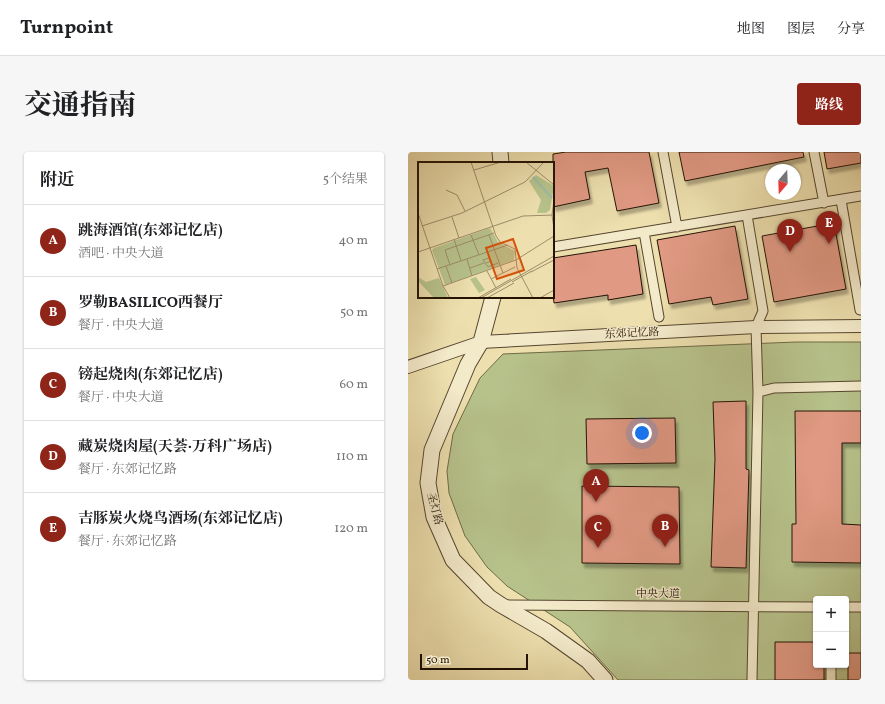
<!DOCTYPE html>
<html lang="zh">
<head>
<meta charset="utf-8">
<style>
  :root { --surface:#fff; --page:#f6f6f6; --text:#202124; --muted:#757577; --line:#e0e0e0; --accent:#8f2418 }
  body { margin:0; font-family:Vollkorn,"Noto Serif SC",serif; background:var(--page); color:var(--text) }
  .controls { position:absolute; right:12px; bottom:12px; display:grid; overflow:hidden; border-radius:4px; box-shadow:0 1px 3px #0004 }
  .controls button { width:36px; height:36px; display:grid; place-items:center; padding:0; border:0; border-bottom:1px solid var(--line); background:var(--surface); color:var(--text); font:20px sans-serif }
  .compass { position:absolute; left:357px; top:12px; width:36px; height:36px; border-radius:50%; background:var(--surface); box-shadow:0 1px 3px #0004; rotate:199deg }
  .scale { position:absolute; left:12px; bottom:10px; width:108px; box-sizing:border-box; padding-left:4px; border:2px solid #241305; border-top:0; font-size:11px; line-height:14px; white-space:nowrap; color:#241305; -webkit-text-stroke:3px #f3eaca; paint-order:stroke }
  .you { position:absolute; left:234px; top:281px; width:14px; height:14px; margin:-10px; border:3px solid #fff; border-radius:50%; background:#1a73e8; box-shadow:0 0 0 6px #1a73e833 }
  .badge { display:grid; place-items:center; width:26px; height:26px; border-radius:50%; background:var(--accent); color:#fff; font-size:13px; font-weight:700 }
  .pin { position:absolute; translate:-50% -33px; filter:drop-shadow(0 1px 2px #0008) }
  .pin::after { content:''; position:absolute; top:21px; width:14px; height:12px; background:inherit; clip-path:polygon(0 0,100% 0,50% 100%) }
  .list { margin:0; padding:0; list-style:none }
  h2 { display:flex; justify-content:space-between; align-items:center; height:52px; margin:0; padding:0 16px; font-size:17px }
  h2 small { font-size:13px; font-weight:400; color:var(--muted) }
  .list li { display:grid; grid-template-columns:26px 1fr auto; gap:12px; align-items:center; box-sizing:border-box; height:72px; padding:0 16px; border-top:1px solid var(--line) }
  .list b { display:block; font-size:15px; white-space:nowrap }
  .list p { margin:0; font-size:13px; white-space:nowrap; color:var(--muted) }
  .list em { font-size:13px; font-style:normal; color:var(--muted) }
  .map { position:relative; flex:none; width:453px; height:528px; overflow:hidden; border-radius:4px }
  header { display:flex; align-items:center; gap:24px; box-sizing:border-box; height:56px; padding:0 20px; background:var(--surface); border-bottom:1px solid var(--line) }
  header strong { font-size:19px }
  nav { display:flex; gap:22px; margin-inline-start:auto; font-size:14px }
  .intro { display:flex; align-items:center; justify-content:space-between; box-sizing:border-box; height:96px; padding:0 24px }
  h1 { margin:0; font-size:28px }
  .button { padding:10px 18px; border-radius:4px; background:var(--accent); color:#fff; font-size:14px; font-weight:700 }
  main { display:flex; gap:24px; padding:0 24px }
  aside { flex:1; background:var(--surface); border-radius:4px; box-shadow:0 1px 3px #0004 }
  .map>svg:first-child { display:block }
  .green { fill:#b7c28b; stroke:#6e6a48; fill-rule:evenodd }
  .building { fill:#e09983; stroke:#241305; filter:url(#shadow) }
  .lines { fill:none; stroke-linecap:round; stroke-linejoin:round }
  .pedestrian-casing { stroke:#56462f; stroke-width:11 }
  .minor-casing { stroke:#56462f; stroke-width:14 }
  .tertiary-casing { stroke:#56462f; stroke-width:17 }
  .pedestrian { stroke:#f3eaca; stroke-width:9 }
  .minor { stroke:#f3eaca; stroke-width:12 }
  .tertiary { stroke:#f3eaca; stroke-width:15 }
  .labels { text-anchor:middle; dominant-baseline:central; stroke-width:3; stroke-linejoin:round; paint-order:stroke }
  .street-label { font-size:11px; fill:#241305; stroke:#f3eaca }
  .inset-river { fill:none; stroke:#99bda9; stroke-width:2 }
  .inset-road { fill:none; stroke:#9d8d6a; stroke-width:1 }
  .view { fill:#d4520b; fill-opacity:0.15; stroke:#d4520b; stroke-width:2 }
  .inset-edge { fill:none; stroke:#241305; stroke-width:2 }
</style>
</head>
<body>
<header>
<strong>Turnpoint</strong>
<nav><a>地图</a><a>图层</a><a>分享</a></nav>
</header>
<div class="intro"><h1>交通指南</h1><a class="button">路线</a></div>
<main>
<aside>
<h2>附近<small>5个结果</small></h2>
<ul class="list">
<li><span class="badge">A</span><div><b>跳海酒馆(东郊记忆店)</b><p>酒吧 · 中央大道</p></div><em>40 m</em></li>
<li><span class="badge">B</span><div><b>罗勒BASILICO西餐厅</b><p>餐厅 · 中央大道</p></div><em>50 m</em></li>
<li><span class="badge">C</span><div><b>镑起烧肉(东郊记忆店)</b><p>餐厅 · 中央大道</p></div><em>60 m</em></li>
<li><span class="badge">D</span><div><b>藏炭烧肉屋(天荟·万科广场店)</b><p>餐厅 · 东郊记忆路</p></div><em>110 m</em></li>
<li><span class="badge">E</span><div><b>吉豚炭火烧鸟酒场(东郊记忆店)</b><p>餐厅 · 东郊记忆路</p></div><em>120 m</em></li>
</ul>
</aside>
<div class="map">
<svg width="453" height="528" viewBox="0 0 453 528">
  <defs>
    <filter id="shadow"><feDropShadow dx="2.5" dy="4.5" stdDeviation="1" flood-color="#0004"/></filter>
  </defs>
  <rect width="100%" height="100%" fill="#eddfae"/>
  <filter id="stains"><feTurbulence type="fractalNoise" baseFrequency=".005" numOctaves="4"/><feColorMatrix values="0 0 0 0 .2 0 0 0 0 .09 0 0 0 0 .02 0 0 0 .5 -.17"/></filter>
  <radialGradient id="worn" r=".72"><stop offset=".6" stop-color="#630" stop-opacity="0"/><stop offset="1" stop-color="#630" stop-opacity=".3"/></radialGradient>
  <!-- green -->
  <path class="green" d="M388,190H453V528H210L162,475L99,434L79,415L57,384L41,341L39,319L45,282L72,226L95,202ZM408,447H438V513H408Z"/>
  <!-- building -->
  <path class="building" d="M158,0H241L251,51L209,59L200,16L177,20L182,47L145,55V2Z
    M271,0H395L396,5L277,29Z
    M416,0H453V11L419,17Z
    M426,71L438,137L366,150L354,84Z
    M327,74L340,147L305,153L303,145L261,152L249,88Z
    M228,93L235,142L200,148V143L146,151L145,141V106Z
    M338,249V317L341,318L338,416L303,415L307,307L305,250Z
    M387,259H453V291H434V372L453,373V411L384,410V372H388Z
    M267,266L268,311L179,312L178,267Z
    M174,334L271,335L272,412L174,411Z
    M367,490H408V513H416V528H367Z
    M440,501H453V528H440Z"/>
  <g class="lines">
    <!-- pedestrian casing -->
    <g class="pedestrian-casing">
      <path id="pedestrian" d="M255,0L269,75
        M406,0L416,51
        M433,48L452,158
        M339,63L355,159L348,175L350,240L344,528
        M236,80L251,165
        M145,95L453,44
        M350,240L366,236L453,234
        M97,453L408,455
        M438,455H453
        M423,528V513"/>
    </g>
    <!-- minor casing -->
    <g class="minor-casing">
      <path id="minor" d="M0,215L73,190L348,175L453,174"/>
    </g>
    <!-- tertiary casing -->
    <g class="tertiary-casing">
      <path id="tertiary" d="M92,0L93,11
        M85,145L73,190L60,212L24,298L20,331L26,365L45,408L81,445L93,453L138,479L180,509L197,528"/>
    </g>
    <!-- pedestrian -->
    <use href="#pedestrian" class="pedestrian"/>
    <!-- minor -->
    <use href="#minor" class="minor"/>
    <!-- tertiary -->
    <use href="#tertiary" class="tertiary"/>
  </g>
  <g class="labels">
    <!-- street labels -->
    <g class="street-label">
      <text transform="translate(224 182) rotate(-3)">东郊记忆路</text>
      <text transform="translate(26 357) rotate(75)">圣灯路</text>
      <text x="250" y="442">中央大道</text>
    </g>
  </g>
  <!-- overview -->
  <g transform="translate(10 10)">
    <rect width="136" height="136" fill="#eddfae"/>
    <path d="M118,13L136,24L132,48L128,51H119L123,38L111,19ZM72,66L80,80L97,89L96,98L27,123L14,88L16,86ZM0,115L8,120L21,116L30,136H16L0,119ZM58,115L67,128L61,131L52,117Z" fill="#b7c28b"/>
    <path class="inset-river" d="M115,15L134,36"/>
    <path class="inset-road" d="M53,0L78,74L82,80L97,87L99,106L115,136M108,0L136,23M56,8L83,0M28,28L39,33L47,49M136,38L134,53L136,67M0,51L25,124L32,136M34,55L41,76M4,64L44,51L107,20L126,0M53,73L61,93M71,73L85,111M36,77L43,99M0,90L105,54L136,53M49,97L54,114M68,101L73,99L71,96L65,98L70,105L80,101M32,103L27,88L76,71M28,104L34,121M52,106L66,101M19,107L90,83M69,109L78,126M113,110L136,98M73,117L97,105M94,120L114,109M25,124L98,98L136,74M60,136L93,117M63,136L136,94M69,136L96,121M122,136L136,128"/>
    <path class="view" d="M95,77L106,108L79,117L68,86Z"/>
    <rect width="136" height="136" class="inset-edge"/>
  </g>
  <rect width="100%" height="100%" filter="url(#stains)"/>
  <rect width="100%" height="100%" fill="url(#worn)"/>
</svg>
<div class="controls">
<button>+</button>
<button>−</button>
</div>
<svg class="compass" viewBox="-18 -18 36 36"><path d="M0-13l5 13h-10z" fill="#e53935"/><path d="M0 13l5-13h-10z" fill="#757577"/></svg>
<div class="scale">50 m</div>
<div class="you"></div>
<div class="pin badge" style="left:188px;top:350px">A</div>
<div class="pin badge" style="left:257px;top:395px">B</div>
<div class="pin badge" style="left:190px;top:396px">C</div>
<div class="pin badge" style="left:382px;top:100px">D</div>
<div class="pin badge" style="left:421px;top:92px">E</div>
</div>
</main>
</body>
</html>
